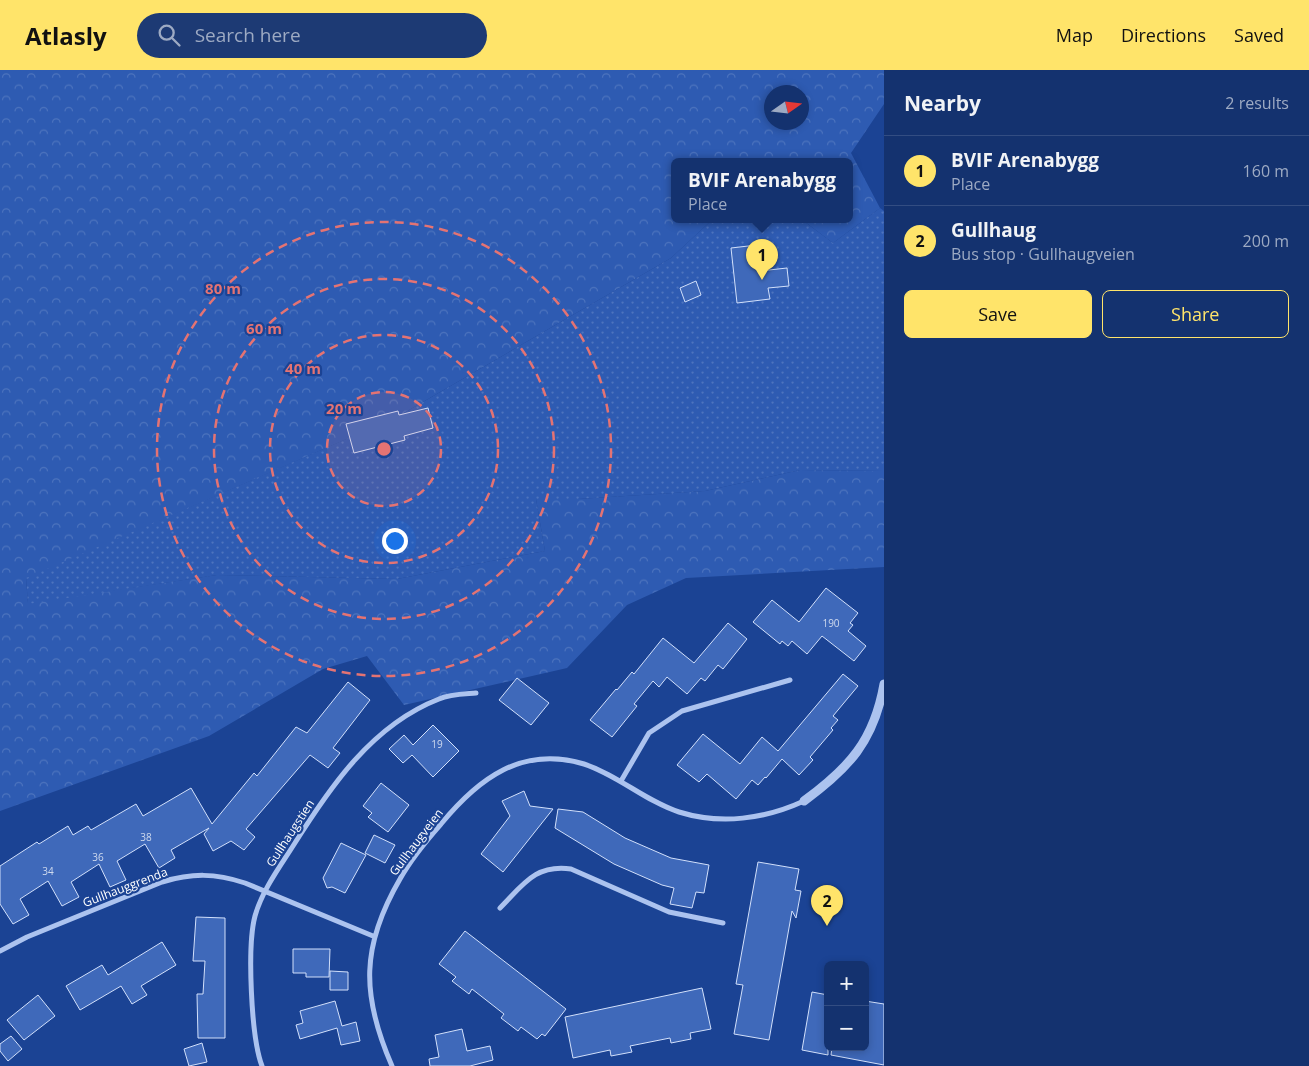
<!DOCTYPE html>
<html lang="en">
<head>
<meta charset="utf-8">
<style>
  :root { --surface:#14326f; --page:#1d3a74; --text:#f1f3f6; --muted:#9daac3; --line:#334d82; --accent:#ffe46a }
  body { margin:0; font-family:"Open Sans",sans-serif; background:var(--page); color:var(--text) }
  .controls { position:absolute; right:15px; bottom:15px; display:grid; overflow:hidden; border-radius:8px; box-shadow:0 2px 8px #0003 }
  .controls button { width:45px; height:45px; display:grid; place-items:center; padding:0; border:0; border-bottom:1px solid var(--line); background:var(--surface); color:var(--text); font:25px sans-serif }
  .compass { position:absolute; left:764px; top:15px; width:45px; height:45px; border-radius:50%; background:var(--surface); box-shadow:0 2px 8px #0003; rotate:76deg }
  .you { position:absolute; left:394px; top:470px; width:18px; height:18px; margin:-12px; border:4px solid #fff; border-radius:50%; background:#1a73e8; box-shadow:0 0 0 8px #1a73e833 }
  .badge { display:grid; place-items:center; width:32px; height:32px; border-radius:50%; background:var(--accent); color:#111; font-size:16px; font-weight:700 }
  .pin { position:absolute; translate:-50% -41px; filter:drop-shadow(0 1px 2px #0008) }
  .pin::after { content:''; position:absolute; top:26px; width:18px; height:15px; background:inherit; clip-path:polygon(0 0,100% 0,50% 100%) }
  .popup { position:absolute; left:671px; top:88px; width:182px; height:65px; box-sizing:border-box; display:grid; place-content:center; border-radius:8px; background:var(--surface); filter:drop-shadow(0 1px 4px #0005); font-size:16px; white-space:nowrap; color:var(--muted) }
  .popup b { font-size:19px; color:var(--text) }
  .popup::after { content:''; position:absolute; left:50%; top:100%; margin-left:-10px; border:10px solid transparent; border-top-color:var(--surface) }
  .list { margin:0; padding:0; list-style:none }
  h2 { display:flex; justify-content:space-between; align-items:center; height:65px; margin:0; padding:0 20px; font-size:21px }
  h2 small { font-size:16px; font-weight:400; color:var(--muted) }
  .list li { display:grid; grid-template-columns:32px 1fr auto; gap:15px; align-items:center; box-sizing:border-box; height:70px; padding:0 20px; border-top:1px solid var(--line) }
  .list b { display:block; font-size:19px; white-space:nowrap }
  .list p { margin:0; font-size:16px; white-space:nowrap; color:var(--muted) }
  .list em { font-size:16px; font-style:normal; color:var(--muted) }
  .actions { display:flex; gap:10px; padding:15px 20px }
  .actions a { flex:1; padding:11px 0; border:1px solid var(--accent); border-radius:8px; text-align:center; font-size:18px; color:var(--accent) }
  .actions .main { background:var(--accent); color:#111 }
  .icon { flex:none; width:28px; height:28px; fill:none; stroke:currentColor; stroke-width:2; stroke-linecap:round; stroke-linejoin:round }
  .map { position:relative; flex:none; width:884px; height:996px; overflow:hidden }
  header { display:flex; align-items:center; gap:30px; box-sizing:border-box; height:70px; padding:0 25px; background:var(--accent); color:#111 }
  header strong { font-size:24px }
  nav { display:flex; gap:28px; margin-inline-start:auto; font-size:18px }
  .search { width:350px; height:45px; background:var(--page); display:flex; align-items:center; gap:12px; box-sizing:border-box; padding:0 18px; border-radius:28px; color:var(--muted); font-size:19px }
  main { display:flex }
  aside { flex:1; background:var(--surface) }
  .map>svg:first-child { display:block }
  .forest { fill:url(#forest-crowns); fill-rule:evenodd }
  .park { fill:url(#park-dots) }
  .building { fill:#3f69ba; stroke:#d2e0fb }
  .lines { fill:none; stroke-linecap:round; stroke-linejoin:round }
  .minor { stroke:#acc3ef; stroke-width:5 }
  .tertiary { stroke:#acc3ef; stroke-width:9 }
  .ring { fill:none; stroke:#e47373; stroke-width:2.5; stroke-dasharray:9 6 }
  .labels { text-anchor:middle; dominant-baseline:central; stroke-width:4.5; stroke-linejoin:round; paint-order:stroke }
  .number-label { font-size:10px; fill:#cfdaee }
  .street-label { font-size:12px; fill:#fff; stroke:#1b4394 }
  .centre { fill:#e47373; stroke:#1b4394; stroke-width:2.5 }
  .ring-label { font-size:15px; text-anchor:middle; font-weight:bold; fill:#e47373; stroke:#1b4394; stroke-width:4.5; stroke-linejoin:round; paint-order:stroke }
</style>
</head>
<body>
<header>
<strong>Atlasly</strong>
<div class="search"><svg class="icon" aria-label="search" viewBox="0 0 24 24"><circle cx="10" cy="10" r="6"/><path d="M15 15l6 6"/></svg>Search here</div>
<nav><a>Map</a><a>Directions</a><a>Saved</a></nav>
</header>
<main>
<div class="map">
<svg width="884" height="996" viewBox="0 0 884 996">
  <defs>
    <pattern id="forest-crowns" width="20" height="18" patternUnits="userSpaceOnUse" patternTransform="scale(1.25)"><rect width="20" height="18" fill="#2e5bb2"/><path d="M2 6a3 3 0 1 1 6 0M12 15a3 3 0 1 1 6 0" fill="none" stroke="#4d74be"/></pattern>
    <pattern id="park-dots" width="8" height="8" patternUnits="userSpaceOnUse" patternTransform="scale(1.25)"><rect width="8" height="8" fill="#2e5bb2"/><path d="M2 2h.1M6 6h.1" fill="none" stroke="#4d74be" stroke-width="1.8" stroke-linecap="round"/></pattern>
  </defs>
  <rect width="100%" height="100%" fill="#1b4394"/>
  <!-- forest -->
  <path class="forest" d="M0,0H884V34L851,83L880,138L833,173L801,149H850V91H674V149H713L671,188L397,347L26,509L28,533L217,505L397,509L545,481L536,429H578L705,421L800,400L884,401V497L686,508L627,535L567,598L404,635L367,586L323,599L209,666L0,741ZM772,22H802V52H772Z"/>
  <!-- park -->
  <path class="park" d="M880,138L884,141V401L800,400L705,421L578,429H536L545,481L397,509L217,505L28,534L26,508L397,347L671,188L713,149H801L833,173Z"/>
  <!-- building -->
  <path class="building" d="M757,175L760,201L787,198L789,216L768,218L770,229L737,233L731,178Z
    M696,211L701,225L685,232L680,218Z
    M428,338L433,358L404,366L405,370L354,383L346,354L398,341L399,345Z
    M826,518L858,543L850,553L853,555L848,561L866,576L854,591L822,566L807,584L792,571L788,576L782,571L780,574L753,552L772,530L799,552Z
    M728,553L747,569L723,599L718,595L705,611L701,608L687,624L667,607L659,617L653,611L634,634L637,636L612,667L590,650L616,619L617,620L632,602L634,604L663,568L694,593Z
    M843,604L858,616L833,646L838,650L831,658L833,660L810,687L813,690L799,705L782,689L766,708L765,707L758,715L752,710L736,729L707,704L699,712L677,695L703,664L740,694L762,667L778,681Z
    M517,608L549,633L531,655L499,630Z
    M348,612L370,630L333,678L340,683L328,698L310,685L246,759L255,767L244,780L231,771L213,781L204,764L209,758L171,780L175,788L159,798L145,774L117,791L126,810L110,817L99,794L71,812L79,827L62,836L48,811L20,829L29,845L13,854L0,834V796L37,772L39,774L68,756L73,765L88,756L91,760L136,734L143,746L191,718L212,754L254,703L257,706L296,657L307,663Z
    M433,655L459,681L433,707L412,685L403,693L389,679L404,665L413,675Z
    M381,713L409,735L388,762L368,747L372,743L363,736Z
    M524,721L530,736L553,739L503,802L481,784L510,746L502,731Z
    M558,739L583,742L625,768L671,788L709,795L704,823L696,822L692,838L670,834L674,818L662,815L614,794L555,758Z
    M374,765L395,775L385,793L365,783Z
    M341,773L366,785L345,823L332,817L327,818L323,808Z
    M758,792L799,799L795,820L801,821L796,848L792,841L769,970L734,964L743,915L736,914Z
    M196,847L225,848V968H198L197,924H203L205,891H193Z
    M465,861L566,939L545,966L542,964L537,969L521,957L518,961L501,948L504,944L472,919L469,924L452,911L456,907L439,894Z
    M162,872L176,895L141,916L147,925L132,934L121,916L80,940L66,916L102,895L108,905Z
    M293,879H330L329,907H306V903H293Z
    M330,901L348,902V920H330Z
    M702,918L711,959L690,963L691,969L671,973L670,968L630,976L632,982L611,986L610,980L573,988L565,947Z
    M812,922L828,925V985L802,980Z
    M38,925L55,946L24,970L7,950Z
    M335,931L342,956L356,952L360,971L341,975L337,958L300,969L296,955L303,953L300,941Z
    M865,931L884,934V995L831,985L832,977H865Z
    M462,959L467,981L490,976L493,990L470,996H430L429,989L439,987L435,965Z
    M11,966L22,979L8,991L0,981V974Z
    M202,973L207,992L189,996L184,979Z"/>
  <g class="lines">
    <!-- minor -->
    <path class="minor" d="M621,711L649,663L682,641L790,610
      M500,838C523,815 535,794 571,799L669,842L723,853
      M0,881L27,867L162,812C192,803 215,803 245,813L373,866
      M262,996C251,967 247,876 255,846C262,821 279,798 293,776C330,717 372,655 439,629C450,624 465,624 476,623
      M392,996C361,925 361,876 400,809C411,789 426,771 441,754C478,709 522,675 584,694C618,705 645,731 679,742C721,755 765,749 804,731"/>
    <!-- tertiary -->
    <path class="tertiary" d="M804,731C849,698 874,671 884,614"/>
  </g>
  <!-- distance rings -->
  <circle cx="384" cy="379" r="57" fill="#e47373" fill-opacity=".12"/>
  <g class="ring">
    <circle cx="384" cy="379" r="57"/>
    <circle cx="384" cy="379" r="114"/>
    <circle cx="384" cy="379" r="170"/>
    <circle cx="384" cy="379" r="227"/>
  </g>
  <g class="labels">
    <!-- number labels -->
    <g class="number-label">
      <text x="831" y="553">190</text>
      <text x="437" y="674">19</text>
      <text x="146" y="767">38</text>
      <text x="98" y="787">36</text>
      <text x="48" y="801">34</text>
    </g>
    <!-- street labels -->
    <g class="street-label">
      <text transform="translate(290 763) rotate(-57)">Gullhaugstien</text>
      <text transform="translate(416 772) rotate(-53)">Gullhaugveien</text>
      <text transform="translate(125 817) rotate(-21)">Gullhauggrenda</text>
    </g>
  </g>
  <circle cx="384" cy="379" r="8" class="centre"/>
  <g class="ring-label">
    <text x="223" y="224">80 m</text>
    <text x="264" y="264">60 m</text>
    <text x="303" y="304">40 m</text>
    <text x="344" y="344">20 m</text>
  </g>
</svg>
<div class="controls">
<button>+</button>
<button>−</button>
</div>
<svg class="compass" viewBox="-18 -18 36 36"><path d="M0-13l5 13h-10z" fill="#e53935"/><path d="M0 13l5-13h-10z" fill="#9daac3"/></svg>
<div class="you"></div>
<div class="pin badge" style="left:762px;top:210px">1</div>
<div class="popup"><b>BVIF Arenabygg</b>Place</div>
<div class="pin badge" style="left:827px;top:856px">2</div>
</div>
<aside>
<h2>Nearby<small>2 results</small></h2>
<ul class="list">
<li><span class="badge">1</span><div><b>BVIF Arenabygg</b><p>Place</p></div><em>160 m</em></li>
<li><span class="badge">2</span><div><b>Gullhaug</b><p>Bus stop · Gullhaugveien</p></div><em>200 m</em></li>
</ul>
<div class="actions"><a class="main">Save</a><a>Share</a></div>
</aside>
</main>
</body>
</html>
